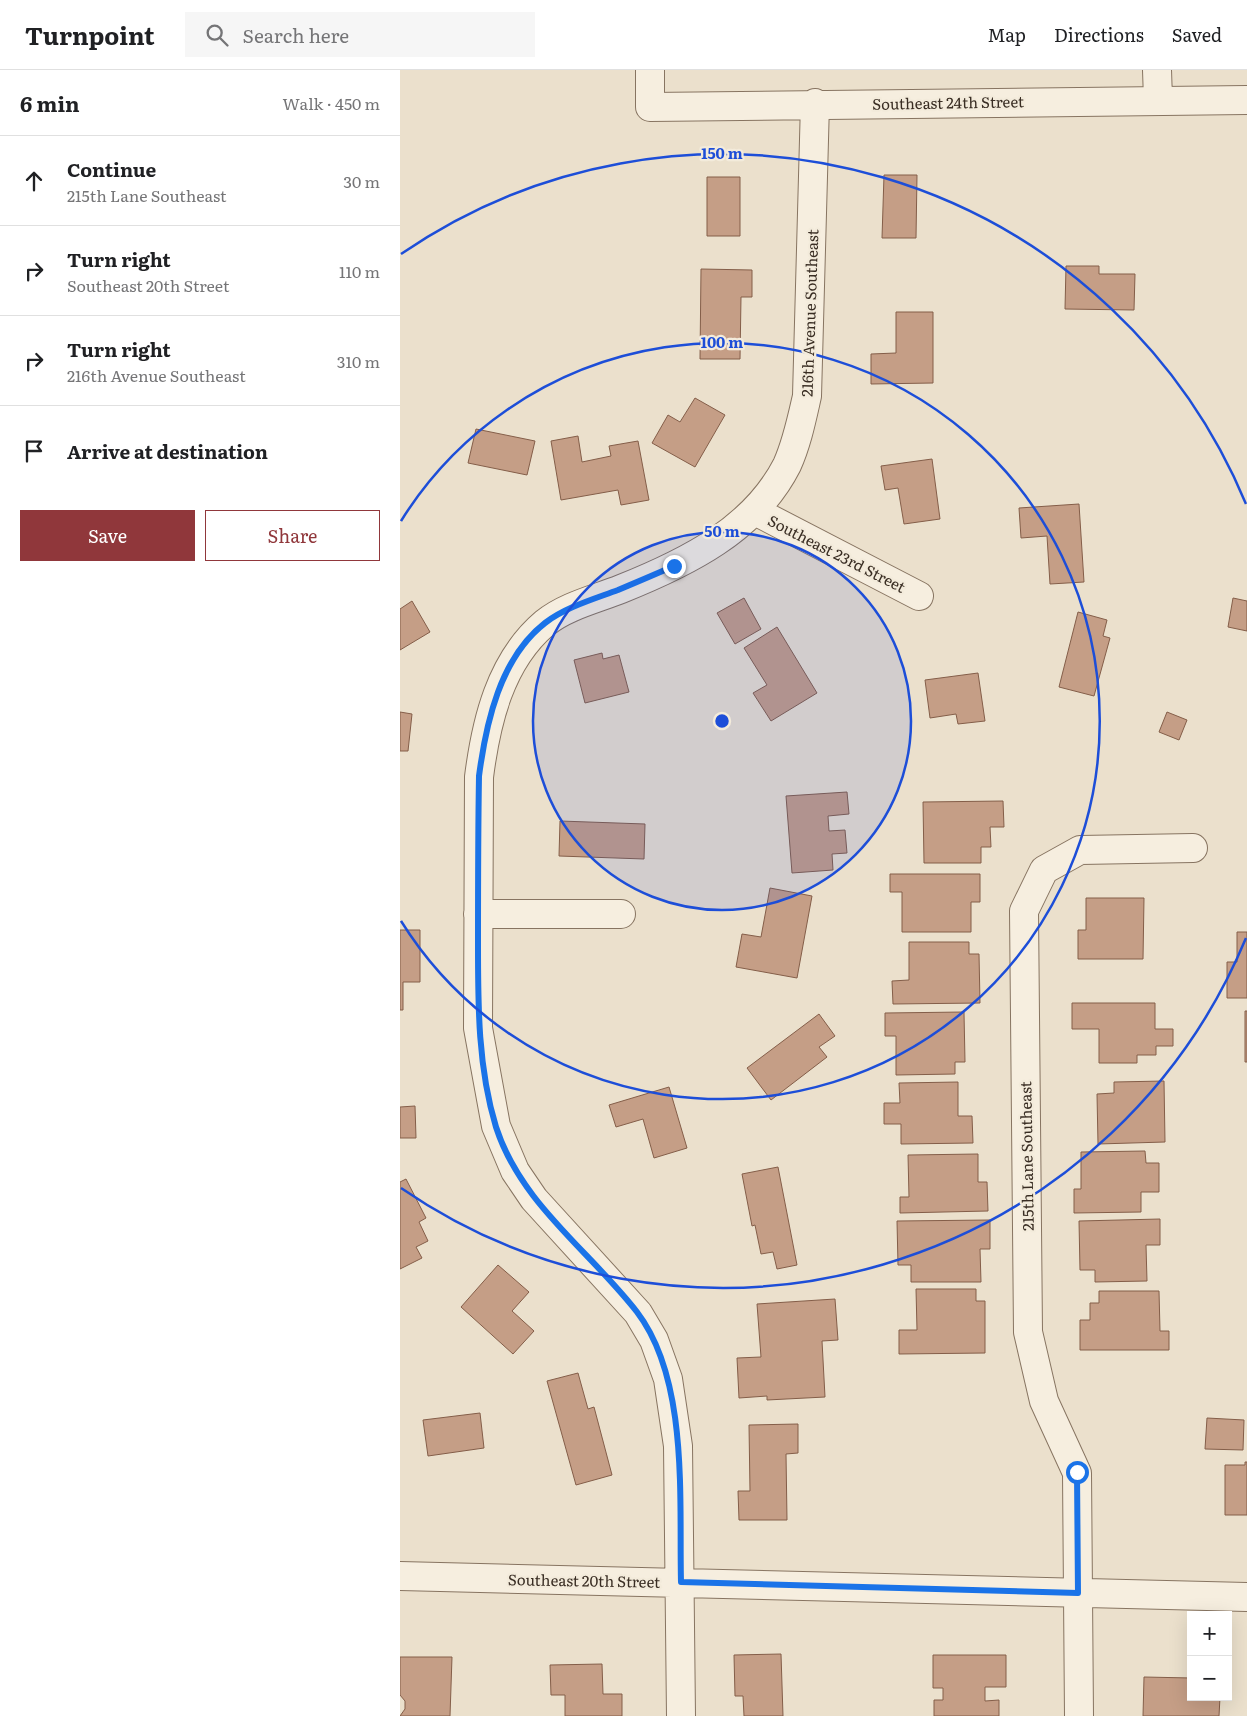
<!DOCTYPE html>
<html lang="en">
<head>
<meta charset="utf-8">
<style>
  :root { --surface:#fff; --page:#f6f6f6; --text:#202124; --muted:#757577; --line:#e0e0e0; --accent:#90373b }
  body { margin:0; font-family:Literata,serif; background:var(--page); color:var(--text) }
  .controls { position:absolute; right:15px; bottom:15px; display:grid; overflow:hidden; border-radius:0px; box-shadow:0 5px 20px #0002 }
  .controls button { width:45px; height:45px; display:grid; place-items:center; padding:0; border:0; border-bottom:1px solid var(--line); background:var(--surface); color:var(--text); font:25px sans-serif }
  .stop { position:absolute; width:15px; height:15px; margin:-11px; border:4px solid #1a73e8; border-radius:50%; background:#fff }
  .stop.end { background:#1a73e8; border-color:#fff; box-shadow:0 1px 5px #0008 }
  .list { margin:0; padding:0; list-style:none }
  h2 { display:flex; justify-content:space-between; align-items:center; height:65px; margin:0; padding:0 20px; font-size:21px }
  h2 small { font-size:16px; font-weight:400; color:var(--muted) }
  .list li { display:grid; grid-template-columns:32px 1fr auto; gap:15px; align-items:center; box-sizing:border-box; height:90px; padding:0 20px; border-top:1px solid var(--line) }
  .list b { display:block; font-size:19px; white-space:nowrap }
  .list p { margin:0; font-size:16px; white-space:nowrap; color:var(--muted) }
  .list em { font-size:16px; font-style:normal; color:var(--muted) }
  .actions { display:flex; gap:10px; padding:15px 20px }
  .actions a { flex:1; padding:11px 0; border:1px solid var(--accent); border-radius:0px; text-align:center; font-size:18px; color:var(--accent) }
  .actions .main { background:var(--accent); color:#fff }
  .icon { flex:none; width:28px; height:28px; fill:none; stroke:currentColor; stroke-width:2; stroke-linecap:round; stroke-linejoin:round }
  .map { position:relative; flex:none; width:847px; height:1646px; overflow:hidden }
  header { display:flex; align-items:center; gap:30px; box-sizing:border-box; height:70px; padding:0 25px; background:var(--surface); border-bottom:1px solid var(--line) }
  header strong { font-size:24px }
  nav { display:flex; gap:28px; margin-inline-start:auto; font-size:18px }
  .search { width:350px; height:45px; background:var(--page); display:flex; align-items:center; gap:12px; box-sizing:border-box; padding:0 18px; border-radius:0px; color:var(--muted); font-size:19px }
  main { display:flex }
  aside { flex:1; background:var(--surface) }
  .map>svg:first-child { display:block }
  .building { fill:#c59e86; stroke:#845e49 }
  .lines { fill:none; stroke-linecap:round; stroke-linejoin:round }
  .minor-casing { stroke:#877461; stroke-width:30 }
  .minor { stroke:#f6eedf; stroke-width:28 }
  .route { stroke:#1a73e8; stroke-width:6 }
  .ring { fill:none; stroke:#1d4ed8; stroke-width:2.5 }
  .labels { text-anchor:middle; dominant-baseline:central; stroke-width:4.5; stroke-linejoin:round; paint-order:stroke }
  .street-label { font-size:15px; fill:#392d23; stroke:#f3ebdb }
  .centre { fill:#1d4ed8; stroke:#f3ebdb; stroke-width:2.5 }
  .ring-label { font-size:15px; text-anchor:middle; font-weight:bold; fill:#1d4ed8; stroke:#f3ebdb; stroke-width:4.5; stroke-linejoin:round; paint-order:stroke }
</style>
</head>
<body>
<header>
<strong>Turnpoint</strong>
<div class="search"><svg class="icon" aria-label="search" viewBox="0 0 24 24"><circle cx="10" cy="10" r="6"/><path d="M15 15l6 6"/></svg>Search here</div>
<nav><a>Map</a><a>Directions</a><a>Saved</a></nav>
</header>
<main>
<aside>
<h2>6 min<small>Walk · 450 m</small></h2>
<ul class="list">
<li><svg class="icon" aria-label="ahead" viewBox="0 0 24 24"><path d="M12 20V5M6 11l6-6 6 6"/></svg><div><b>Continue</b><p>215th Lane Southeast</p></div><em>30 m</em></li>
<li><svg class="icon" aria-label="right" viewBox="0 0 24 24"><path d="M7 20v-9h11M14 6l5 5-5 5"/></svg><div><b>Turn right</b><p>Southeast 20th Street</p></div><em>110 m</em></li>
<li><svg class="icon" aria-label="right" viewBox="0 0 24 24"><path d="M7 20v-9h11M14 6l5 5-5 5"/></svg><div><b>Turn right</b><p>216th Avenue Southeast</p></div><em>310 m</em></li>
<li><svg class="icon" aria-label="arrive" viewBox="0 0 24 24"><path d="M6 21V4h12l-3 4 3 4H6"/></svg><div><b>Arrive at destination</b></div></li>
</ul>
<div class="actions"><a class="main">Save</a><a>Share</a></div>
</aside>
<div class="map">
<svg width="847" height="1646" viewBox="0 0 847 1646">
  <rect width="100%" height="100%" fill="#ebe0cc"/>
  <!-- building -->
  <path class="building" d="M484,105H517L516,168H482Z
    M307,107H340V166H307Z
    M666,196H699V204H735L734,240L665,239Z
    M301,199L352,200V227H341L340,289H300Z
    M496,242H533V313L471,314V284L496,283Z
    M295,328L325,345L295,397L252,373L268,345L280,352Z
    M76,359L135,371L127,405L68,393Z
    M178,366L182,392L211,386L209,376L238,371L249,430L221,435L218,420L161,430L151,371Z
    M532,389L540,449L504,454L498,418L485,420L481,396Z
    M679,434L684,512L650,514L647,466L621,468L619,438Z
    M344,528L361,559L335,574L317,543Z
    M833,528L847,531V561L828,557Z
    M12,531L30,562L0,580V539Z
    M678,542L707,550L703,566L710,568L694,626L659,617Z
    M377,557L417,623L371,651L353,623L367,615L344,578Z
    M202,583L203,589L219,585L229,622L185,633L174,590Z
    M578,603L585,651L558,654L556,644L530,648L525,610Z
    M0,642L12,644L8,681H0Z
    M767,642L787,650L779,670L759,662Z
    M447,722L449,744L428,746L429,761L445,760L447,783L432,784L433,800L392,803L386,726Z
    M603,731L604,757H590L591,777H581V793H524L523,732Z
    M160,751L245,754L244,789L159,786Z
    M490,804H580V832H571V862H502V822H490Z
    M370,818L412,826L397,908L336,897L342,864L361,867Z
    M686,828H744L743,889H678V860H686Z
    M0,860H20V912H3V940H0Z
    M837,862H847V928H827V892H837Z
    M509,872H569V884H579L580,933L493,934L492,911L509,910Z
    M672,933H755V959H773V976H756V985H737V993H699V959H672Z
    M845,941H847V992H845Z
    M564,942L565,992H555V1004L496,1005V966H485V943Z
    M419,944L435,966L419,977L427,987L371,1030L347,998Z
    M764,1011L765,1072L698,1074L697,1024L714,1023V1012Z
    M558,1012V1046H572L573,1073L501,1074V1054H484V1033H500L499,1013Z
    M269,1017L287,1078L254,1088L243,1049L216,1057L209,1035Z
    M15,1036L16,1068H0V1037Z
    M745,1081L746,1093H759V1122H741V1142L674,1143V1119H681V1082Z
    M578,1084V1112H587L588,1141L500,1143V1127H509L508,1085Z
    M378,1097L397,1195L377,1199L373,1182L361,1184L355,1155L352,1156L342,1104Z
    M6,1109L26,1148L19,1152L28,1171L16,1177L22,1188L0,1199V1112Z
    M760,1149V1175H746L747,1211L695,1212V1200H680L679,1151Z
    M590,1150V1179H580L581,1212H511V1195H498L497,1151Z
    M98,1195L129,1222L112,1241L134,1261L113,1284L61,1237Z
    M516,1219H576V1231H585V1283L499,1284V1260H517Z
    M699,1221H759L760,1261H769V1280H680V1250H690V1233H699Z
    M435,1229L438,1270L422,1271L425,1327L367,1330V1326L339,1328L337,1288L361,1287L357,1234Z
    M178,1303L188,1339L194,1337L212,1405L176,1415L147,1311Z
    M80,1343L84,1378L28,1386L23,1350Z
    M807,1348L844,1350L843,1380L805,1379Z
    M398,1354V1383L386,1384L387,1450H339L338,1421H350L349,1355Z
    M845,1392H847V1445H825V1395H845Z
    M381,1584L383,1646H344L343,1626H335L334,1585Z
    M533,1585H606V1617H585V1631L599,1630V1646H534V1630H543V1618H533Z
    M0,1587H52L50,1646H0L5,1639V1631L0,1625Z
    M202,1594L203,1624H222V1646H165V1625H151L150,1595Z
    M744,1607L791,1608V1627H820L819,1646H743Z"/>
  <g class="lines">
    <!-- minor casing -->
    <g class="minor-casing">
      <path id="minor" d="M250,0V37L847,30
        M757,0L758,29
        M355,441L519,526
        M78,844H221
        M0,1506L847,1527
        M281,1646L278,1376L268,1309L254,1270L238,1243L134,1129L115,1101L96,1056L78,958L79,707C86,652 100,591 145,553C166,536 196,529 221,519C286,493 354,460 387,395C397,373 402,348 407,326L415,33
        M679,1646L677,1403L644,1331L628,1262L624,841L644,800L680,780L793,778"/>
    </g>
    <!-- minor -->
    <use href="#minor" class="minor"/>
  </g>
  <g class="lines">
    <!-- route -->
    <path class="route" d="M274,496C256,504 237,512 218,520C194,529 166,537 145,553C100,588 86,653 79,706C78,763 78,819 78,876C78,936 78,998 96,1057C121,1134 189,1180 237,1242C289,1310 279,1430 281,1512L678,1523L677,1402"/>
  </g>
  <!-- distance rings -->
  <circle cx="322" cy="651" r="189" fill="#1d4ed8" fill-opacity=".12"/>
  <g class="ring">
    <circle cx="322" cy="651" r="189"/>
    <path d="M1 451A378 378 0 1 1 1 851"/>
    <path d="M846 868A567 567 0 0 1 1 1118M1 184A567 567 0 0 1 846 434"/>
  </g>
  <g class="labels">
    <!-- street labels -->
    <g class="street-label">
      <text transform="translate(548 32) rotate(-1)">Southeast 24th Street</text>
      <text transform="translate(409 243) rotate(-88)">216th Avenue Southeast</text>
      <text transform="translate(437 483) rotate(27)">Southeast 23rd Street</text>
      <text transform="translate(626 1086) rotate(-91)">215th Lane Southeast</text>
      <text transform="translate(184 1510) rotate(1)">Southeast 20th Street</text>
    </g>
  </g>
  <circle cx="322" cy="651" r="8" class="centre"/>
  <g class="ring-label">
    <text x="322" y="89">150 m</text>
    <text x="322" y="278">100 m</text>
    <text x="322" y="467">50 m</text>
  </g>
</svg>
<div class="controls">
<button>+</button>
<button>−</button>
</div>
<div class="stop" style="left:677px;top:1402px"></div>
<div class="stop end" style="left:274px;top:496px"></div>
</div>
</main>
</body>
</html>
